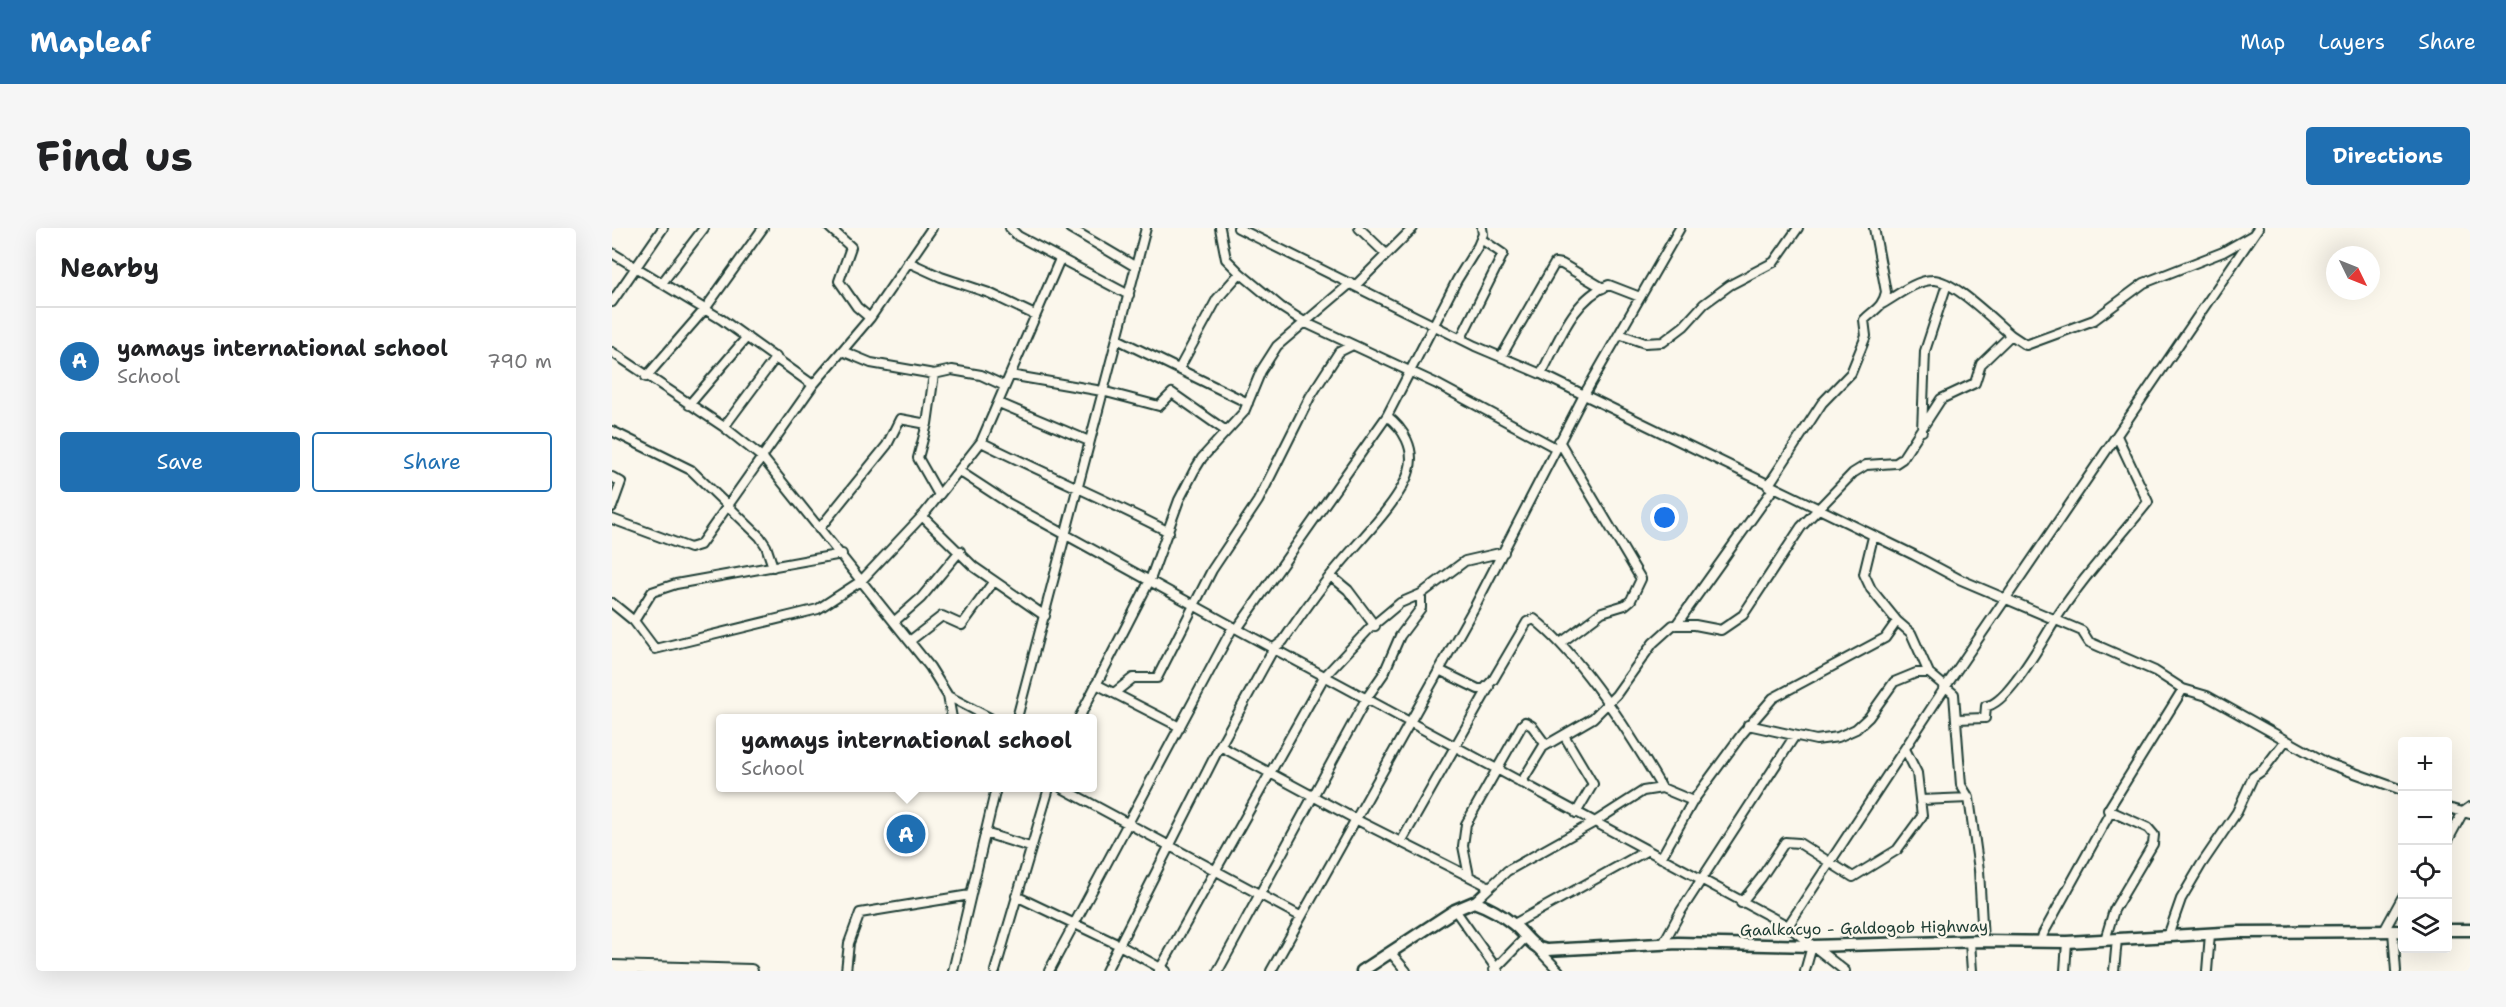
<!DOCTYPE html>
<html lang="en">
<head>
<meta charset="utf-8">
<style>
  :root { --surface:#fff; --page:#f6f6f6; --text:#202124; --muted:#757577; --line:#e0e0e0; --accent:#1f6fb2 }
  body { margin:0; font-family:"Shantell Sans",sans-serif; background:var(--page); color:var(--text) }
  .controls { position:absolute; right:18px; bottom:18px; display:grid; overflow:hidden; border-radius:6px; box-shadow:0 6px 24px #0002 }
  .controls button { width:54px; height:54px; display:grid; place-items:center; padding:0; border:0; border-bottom:2px solid var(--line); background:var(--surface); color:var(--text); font:30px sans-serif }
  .compass { position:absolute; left:1714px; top:18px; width:54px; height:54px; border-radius:50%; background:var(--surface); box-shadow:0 6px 24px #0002; rotate:133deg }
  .you { position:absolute; left:1053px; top:290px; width:21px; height:21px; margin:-15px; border:4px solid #fff; border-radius:50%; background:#1a73e8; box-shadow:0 0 0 9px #1a73e833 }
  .badge { display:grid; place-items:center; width:39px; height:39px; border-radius:50%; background:var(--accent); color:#fff; font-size:20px; font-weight:700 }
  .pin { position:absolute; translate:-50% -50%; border:3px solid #fff; box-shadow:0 2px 6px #0006 }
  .popup { position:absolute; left:104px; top:486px; width:381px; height:78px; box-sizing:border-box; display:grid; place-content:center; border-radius:6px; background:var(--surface); filter:drop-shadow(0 2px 4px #0005); font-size:20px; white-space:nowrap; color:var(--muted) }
  .popup b { font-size:22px; color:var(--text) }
  .popup::after { content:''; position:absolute; left:50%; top:100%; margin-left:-12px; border:12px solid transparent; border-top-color:var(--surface) }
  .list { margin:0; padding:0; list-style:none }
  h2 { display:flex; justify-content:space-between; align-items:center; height:78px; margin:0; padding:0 24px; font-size:26px }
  h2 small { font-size:20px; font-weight:400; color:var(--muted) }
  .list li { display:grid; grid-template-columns:39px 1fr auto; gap:18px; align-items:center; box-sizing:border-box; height:108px; padding:0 24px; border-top:2px solid var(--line) }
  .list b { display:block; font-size:22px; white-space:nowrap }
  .list p { margin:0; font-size:20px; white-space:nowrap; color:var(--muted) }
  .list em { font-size:20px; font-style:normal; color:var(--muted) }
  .actions { display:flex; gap:12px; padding:18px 24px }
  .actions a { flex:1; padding:14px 0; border:2px solid var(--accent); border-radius:6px; text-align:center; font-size:21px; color:var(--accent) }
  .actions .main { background:var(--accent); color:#fff }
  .icon { flex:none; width:33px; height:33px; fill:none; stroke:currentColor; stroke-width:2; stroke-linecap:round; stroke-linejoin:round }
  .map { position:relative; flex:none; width:1858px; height:743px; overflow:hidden; border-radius:6px }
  header { display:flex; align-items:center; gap:36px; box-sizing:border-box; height:84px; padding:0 30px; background:var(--accent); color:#fff }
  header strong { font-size:28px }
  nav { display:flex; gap:33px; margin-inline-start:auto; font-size:21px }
  .intro { display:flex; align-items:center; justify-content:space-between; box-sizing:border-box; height:144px; padding:0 36px }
  h1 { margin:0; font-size:42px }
  .button { padding:15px 27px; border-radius:6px; background:var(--accent); color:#fff; font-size:21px; font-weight:700 }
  main { display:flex; gap:36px; padding:0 36px }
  aside { flex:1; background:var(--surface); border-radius:6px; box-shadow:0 6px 24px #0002 }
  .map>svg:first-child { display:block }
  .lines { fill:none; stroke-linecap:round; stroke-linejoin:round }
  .street-casing { stroke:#1f3d34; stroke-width:12 }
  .secondary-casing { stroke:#1f3d34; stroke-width:15 }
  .primary-casing { stroke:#1f3d34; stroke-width:16 }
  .street { stroke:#fbf7ec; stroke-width:8 }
  .secondary { stroke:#fbf7ec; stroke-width:10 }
  .primary { stroke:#fbf7ec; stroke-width:12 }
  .labels { text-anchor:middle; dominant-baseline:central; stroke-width:5; stroke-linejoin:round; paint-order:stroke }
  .street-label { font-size:16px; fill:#1f3d34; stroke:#fbf7ec }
</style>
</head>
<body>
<header>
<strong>Mapleaf</strong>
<nav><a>Map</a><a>Layers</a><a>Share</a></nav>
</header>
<div class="intro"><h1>Find us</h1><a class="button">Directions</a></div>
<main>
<aside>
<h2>Nearby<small></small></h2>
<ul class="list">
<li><span class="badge">A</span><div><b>yamays international school</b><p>School</p></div><em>790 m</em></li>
</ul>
<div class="actions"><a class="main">Save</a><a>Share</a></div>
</aside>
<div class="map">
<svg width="1858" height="743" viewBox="0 0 1858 743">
  <rect width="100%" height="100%" fill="#fbf7ec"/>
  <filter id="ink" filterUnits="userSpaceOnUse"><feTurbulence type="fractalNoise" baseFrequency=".0167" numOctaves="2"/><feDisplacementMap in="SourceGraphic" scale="12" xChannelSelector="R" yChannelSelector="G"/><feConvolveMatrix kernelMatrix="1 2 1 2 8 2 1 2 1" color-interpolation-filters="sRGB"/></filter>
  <g filter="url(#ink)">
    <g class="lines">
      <!-- street casing -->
      <g class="street-casing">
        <path id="street" d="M218,0L239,19L227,53L245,79L258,90
          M398,0L406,8L517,67
          M458,0L524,39
          M608,0L614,31L628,45
          M626,0L863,118L929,146L1302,327L1347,351L1470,403L1477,414L1543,443L1571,461L1595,468L1715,535L1790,562
          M747,0L774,26
          M0,25L109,91L201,157
          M296,34L329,49L377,65L423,87
          M50,55L92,0
          M744,57L801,0
          M0,74L51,0
          M1270,76C1286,67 1302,53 1320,52C1340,50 1383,94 1399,107
          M1007,106L1033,115L1051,114L1072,98L1092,76L1118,57L1162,34L1186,0
          M849,110L891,26L869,11
          M505,111L636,175
          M230,123L259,135L322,146L340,142L369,147L393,158
          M0,124L112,199L151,230L318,439L336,468L340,490
          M889,129L943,35L950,36L991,60
          M567,141L605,71L628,45L669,79L694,95L823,155L944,220
          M929,146C946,115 961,70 997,57L1028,69
          M398,147L490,163L547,178L560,165L614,203
          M34,149L93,81L151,0
          M387,175L477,213
          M77,177L135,109
          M315,196L322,146
          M112,199L164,129
          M0,203L79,242L148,309L154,318L161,339
          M1310,203L1313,123L1335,56
          M947,213L1029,351L1019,372L1013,377L990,384L950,414
          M369,214C431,245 495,272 557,304
          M347,243L396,275L625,401L1176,698L1233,743
          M0,249L9,254L0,279
          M1156,258L1210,175L1239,145L1254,108L1252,92C1262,82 1271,79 1274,64L1262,0
          M310,288L362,339L433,388
          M0,291L78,320L88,317L201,157L258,90L320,0
          M207,301L275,217L288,191L315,196L306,230L327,267
          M1261,309L1252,346L1259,361L1285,393L1299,405L1317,445L1342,466L1349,557L1357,570L1367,642L1371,713
          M719,348L736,362L763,398
          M0,375L22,393L43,421L206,381L249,353L313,285L369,214L448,31
          M284,392L309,370L348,323
          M22,393L40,364L64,356L230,326
          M1064,397L1161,261
          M625,401L775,188L845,52L866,18L871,6L870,0
          M299,412L330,388L350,397L382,353
          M827,442L866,461H872L881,452L915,394L922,391C969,428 1019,507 1050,560
          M484,456L568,499
          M502,465L521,450H545L600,342L646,273L698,169L727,124L741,117
          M336,468L378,490
          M405,490L534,0
          M467,490L538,352L567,272L582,243L590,230L632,184L649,143L665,118L739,55
          M1345,491L1373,490L1374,478C1395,477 1431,412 1442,394C1468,352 1505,313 1536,274L1505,208
          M1136,497L1204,512L1226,509L1244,501L1257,489L1282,454L1304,445H1317
          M953,509L981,556L964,585
          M608,518L745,592L876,658
          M909,555L931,519L981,490L1004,467L1041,415L1061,397H1083L1109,402L1131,387L1189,299L1241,245L1254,237L1284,235L1290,231L1329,171L1363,155L1369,136L1399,107L1414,117L1482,92L1532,55L1611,24L1641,7
          M450,560L688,688
          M1309,572L1357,570
          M1836,580L1858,586
          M373,605L418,619
          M1836,612L1851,584L1858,579
          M789,614L877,459
          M1049,630L1081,573
          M857,648L851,618L854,596L910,497L913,494L920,498L934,517
          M404,668L507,717L554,743
          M862,674L895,643L981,595L1031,563L1050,560L1081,573L1130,506L1161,470L1273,410L1285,393
          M1129,675L1149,650L1173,614L1187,615L1241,649L1285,622L1310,588L1305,545L1293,521
          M843,682L886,743
          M1176,698L1334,458L1646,0
          M904,699L902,696L1034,623
          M1772,703L1790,670
          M1781,703L1784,743
          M1556,708L1569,671L1589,637L1625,584L1641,549L1651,542L1674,512
          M1493,712L1502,682L1541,616L1542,607L1536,600L1496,582L1571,461
          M1358,714L1360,743
          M1429,714L1431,706L1499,583
          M1051,716L1069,683L1182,509
          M925,720L947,743
          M779,725L794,743
          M882,742L914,709
          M234,743L237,715L248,685L358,667
          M341,743L384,560
          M383,743L437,560
          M437,743L621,399
          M494,743L608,518L662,420L671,413C689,387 708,359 729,335C748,312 789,272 797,243C804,221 791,200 775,188
          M547,743L712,449L758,400L788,375L809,366L853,333L892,324
          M606,743L754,471L772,445L788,408L809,380V366
          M659,743L863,378L972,167L1068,0
          M1193,743L1200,718
          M1453,743L1455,714
          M1502,743L1505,711
          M1595,743L1598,706"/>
      </g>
      <!-- secondary casing -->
      <g class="secondary-casing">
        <path id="secondary" d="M1836,702H1858
          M750,743L843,682L862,674C876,679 889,686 901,696C912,704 920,721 935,722L1066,715L1200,718L1371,713L1455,714L1627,704L1790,703"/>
      </g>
      <!-- primary casing -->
      <g class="primary-casing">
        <path id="primary" d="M0,739L139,743"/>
      </g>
      <!-- street -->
      <use href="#street" class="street"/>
      <!-- secondary -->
      <use href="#secondary" class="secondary"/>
      <!-- primary -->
      <use href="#primary" class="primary"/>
    </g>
  </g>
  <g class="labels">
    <!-- street labels -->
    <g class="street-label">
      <text transform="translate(1252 700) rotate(-1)">Gaalkacyo - Galdogob Highway</text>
    </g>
  </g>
</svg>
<div class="controls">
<button>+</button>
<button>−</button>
<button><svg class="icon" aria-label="locate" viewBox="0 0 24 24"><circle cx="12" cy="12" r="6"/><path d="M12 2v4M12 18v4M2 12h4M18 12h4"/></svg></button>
<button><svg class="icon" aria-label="layers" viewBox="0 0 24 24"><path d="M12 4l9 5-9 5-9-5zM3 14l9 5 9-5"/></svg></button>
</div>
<svg class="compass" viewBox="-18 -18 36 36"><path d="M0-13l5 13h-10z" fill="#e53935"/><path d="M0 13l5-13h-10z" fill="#757577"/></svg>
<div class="you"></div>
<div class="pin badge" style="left:294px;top:606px">A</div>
<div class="popup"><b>yamays international school</b>School</div>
</div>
</main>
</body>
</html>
